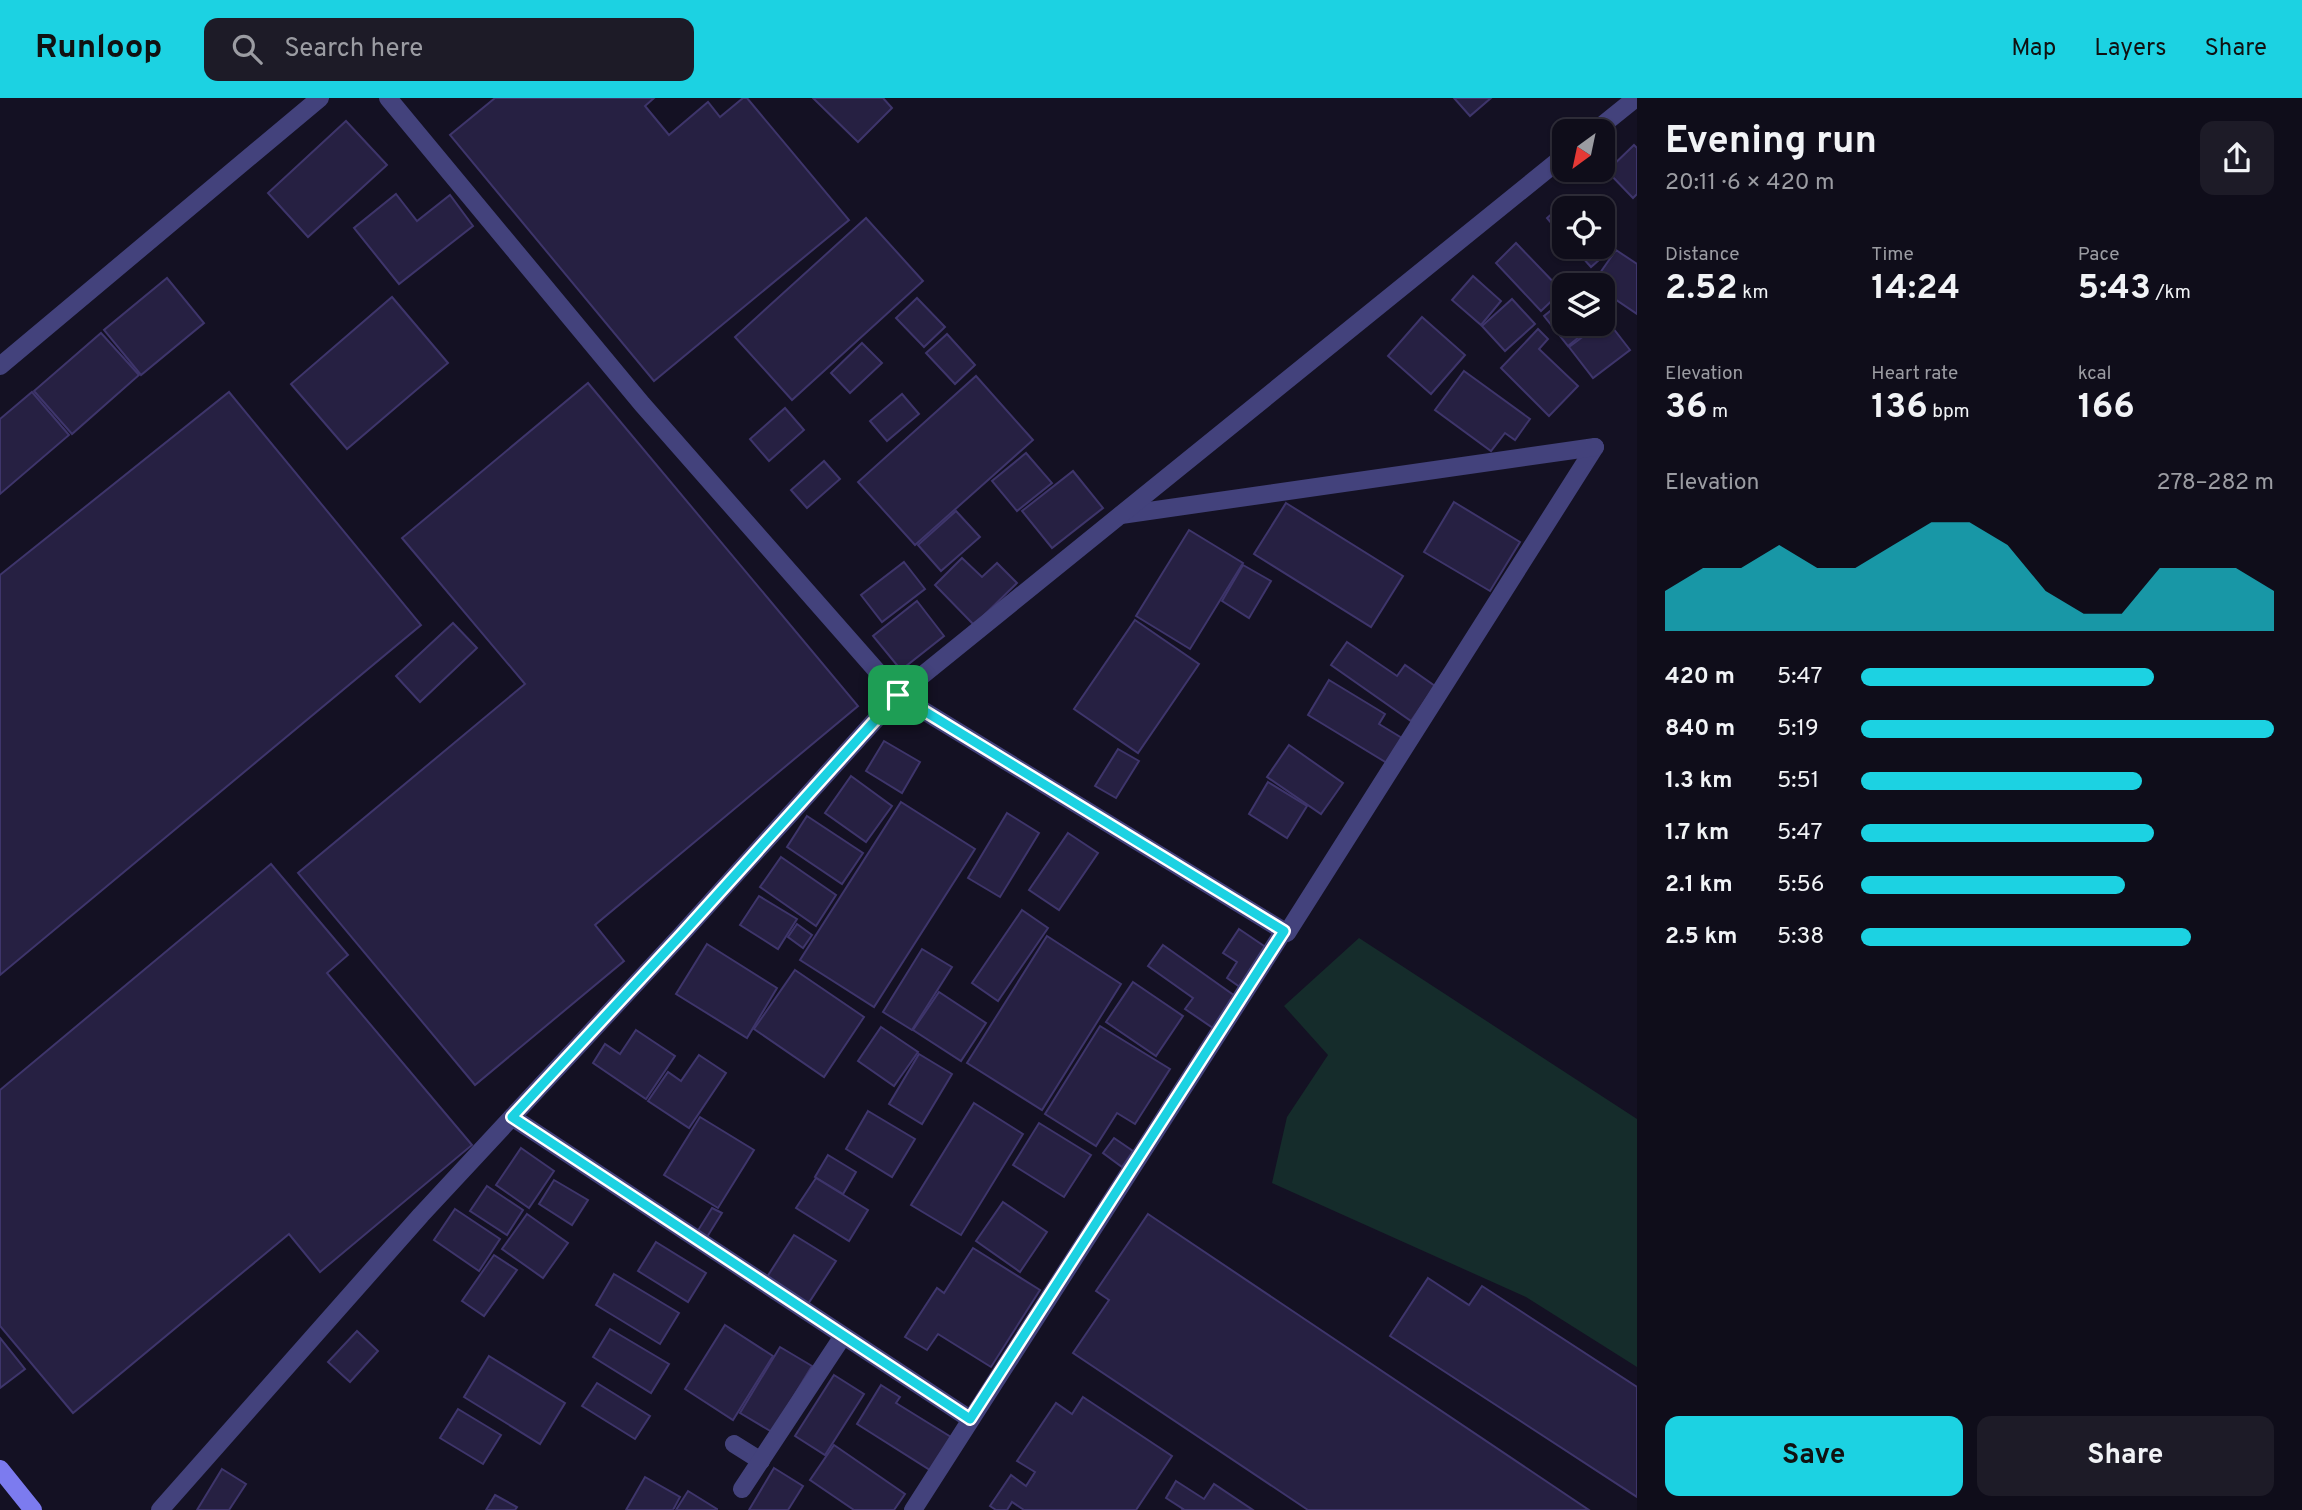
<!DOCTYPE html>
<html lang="en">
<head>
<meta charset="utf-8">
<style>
	body { margin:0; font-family:Overpass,sans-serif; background:#1d1b27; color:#f1f3f6; height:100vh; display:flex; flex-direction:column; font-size:26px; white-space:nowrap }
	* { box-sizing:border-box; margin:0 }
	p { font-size:23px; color:#9b9ca2 }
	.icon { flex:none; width:38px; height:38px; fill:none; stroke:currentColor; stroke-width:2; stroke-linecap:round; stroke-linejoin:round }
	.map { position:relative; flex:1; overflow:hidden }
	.panel { display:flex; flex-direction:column; background:#0f0d1a; width:665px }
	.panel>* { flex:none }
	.needle { width:46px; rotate:213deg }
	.controls { position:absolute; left:1552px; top:21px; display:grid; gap:14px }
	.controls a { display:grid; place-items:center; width:63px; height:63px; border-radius:14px; background:#0f0d1a; box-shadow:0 2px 5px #0004,0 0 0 2px #2f2d39; font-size:35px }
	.pin { position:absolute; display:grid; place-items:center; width:60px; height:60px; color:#fff; margin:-30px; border-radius:14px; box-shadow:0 4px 10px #0006 }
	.round { display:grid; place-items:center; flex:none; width:74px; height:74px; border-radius:14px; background:#1d1b27 }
	.summary { display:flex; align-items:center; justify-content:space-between; height:119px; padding:0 28px }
	h1 { font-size:38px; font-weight:700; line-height:52px }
	.figures { display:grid; grid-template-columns:repeat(3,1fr); gap:10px; height:119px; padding:7px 28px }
	.figures div { display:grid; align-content:center }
	.figures b { font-size:35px; font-weight:700 }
	.figures small { font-size:19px; font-weight:400 }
	.figures p { font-size:19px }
	.chart { height:196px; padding:14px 28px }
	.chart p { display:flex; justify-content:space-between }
	.chart svg { width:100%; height:126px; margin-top:7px; fill:#1cd2e2; opacity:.7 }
	.button { display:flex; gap:14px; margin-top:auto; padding:14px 28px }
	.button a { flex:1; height:80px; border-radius:14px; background:#1cd2e2; color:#111; font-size:28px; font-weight:700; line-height:80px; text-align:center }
	.button a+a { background:#1d1b27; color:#f1f3f6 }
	ul { padding:0 28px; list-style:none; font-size:23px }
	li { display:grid; grid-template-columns:112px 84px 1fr; align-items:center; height:52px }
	li i { height:18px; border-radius:9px; background:#1cd2e2 }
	header { display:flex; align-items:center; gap:42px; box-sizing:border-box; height:98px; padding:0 35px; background:#1cd2e2; color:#111 }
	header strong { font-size:33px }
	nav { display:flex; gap:38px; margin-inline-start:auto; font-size:24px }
	.search { width:490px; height:63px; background:#1d1b27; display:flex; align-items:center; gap:18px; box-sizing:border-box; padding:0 24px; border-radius:14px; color:#9b9ca2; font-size:26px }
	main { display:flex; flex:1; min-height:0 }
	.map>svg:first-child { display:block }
</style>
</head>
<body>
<header>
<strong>Runloop</strong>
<div class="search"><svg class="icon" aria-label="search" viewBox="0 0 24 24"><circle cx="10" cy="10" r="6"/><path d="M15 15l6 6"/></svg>Search here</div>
<nav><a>Map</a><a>Layers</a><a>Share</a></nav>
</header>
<main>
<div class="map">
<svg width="1637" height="1412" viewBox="0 0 1637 1412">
	<rect width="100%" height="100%" fill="#141123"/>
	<path fill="#152c2b" d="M 1359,840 L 1637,1021 L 1637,1269 L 1526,1199 L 1272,1085 L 1287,1019 L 1328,957 L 1284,908 Z"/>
	<g fill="#262042" stroke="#3e356b" stroke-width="2">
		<path d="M 495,0 L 654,0 L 645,8 L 669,37 L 708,4 L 720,19 L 743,0 L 747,0 L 849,122 L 654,283 L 450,37 Z"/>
		<path d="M 813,0 L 883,0 L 892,10 L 858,44 Z"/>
		<path d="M 1454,0 L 1491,0 L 1470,18 Z"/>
		<path d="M 346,23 L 387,67 L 308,139 L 268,95 Z"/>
		<path d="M 1634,47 L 1637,50 L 1637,96 L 1633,100 L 1607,73 Z"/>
		<path d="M 396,96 L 417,123 L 450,97 L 473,128 L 399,186 L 354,130 Z"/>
		<path d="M 1571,99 L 1581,110 L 1564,110 L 1564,140 L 1547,120 Z"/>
		<path d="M 866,120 L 923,183 L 792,302 L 735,239 Z"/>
		<path d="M 1603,135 L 1615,148 L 1591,169 L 1573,149 L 1603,149 Z"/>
		<path d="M 1516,145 L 1562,193 L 1541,213 L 1496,165 Z"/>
		<path d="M 1616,152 L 1637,166 L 1637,216 L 1603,193 L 1603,187 L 1593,185 Z"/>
		<path d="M 1473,178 L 1501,203 L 1481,227 L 1452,202 Z"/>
		<path d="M 167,180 L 204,225 L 141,277 L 104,232 Z"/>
		<path d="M 392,199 L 448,265 L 347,351 L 291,286 Z"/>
		<path d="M 917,200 L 945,229 L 924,249 L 896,220 Z"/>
		<path d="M 1512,201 L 1535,226 L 1505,253 L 1482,228 Z"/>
		<path d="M 1564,202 L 1564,226 L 1595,226 L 1568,248 L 1544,218 Z"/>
		<path d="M 1422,219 L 1465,257 L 1431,296 L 1388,258 Z"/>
		<path d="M 1606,221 L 1630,252 L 1593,280 L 1569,249 L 1600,226 L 1603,226 Z"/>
		<path d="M 1538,231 L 1548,241 L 1539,251 L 1578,288 L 1549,318 L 1501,270 Z"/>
		<path d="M 101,235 L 139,277 L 72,336 L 34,293 Z"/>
		<path d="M 947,236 L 975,267 L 955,286 L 926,255 Z"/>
		<path d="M 862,245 L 882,265 L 850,295 L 831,275 Z"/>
		<path d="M 1464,273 L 1530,321 L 1515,342 L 1505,335 L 1491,353 L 1435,312 Z"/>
		<path d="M 976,278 L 1033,342 L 915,447 L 858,384 Z"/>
		<path d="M 588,285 L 858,608 L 595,827 L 624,863 L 475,987 L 298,775 L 525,586 L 402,440 Z"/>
		<path d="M 32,294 L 69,337 L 0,396 L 0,321 Z"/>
		<path d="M 229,294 L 421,527 L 0,877 L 0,477 Z"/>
		<path d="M 902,296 L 919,316 L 887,343 L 870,323 Z"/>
		<path d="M 785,310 L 804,332 L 769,363 L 750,341 Z"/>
		<path d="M 1026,355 L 1052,385 L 1017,413 L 992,383 Z"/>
		<path d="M 824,363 L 840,381 L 807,410 L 791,392 Z"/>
		<path d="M 1073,373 L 1103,410 L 1052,450 L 1022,413 Z"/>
		<path d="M 1454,404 L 1520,444 L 1490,493 L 1424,454 Z"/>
		<path d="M 1286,405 L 1403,478 L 1371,529 L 1254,456 Z"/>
		<path d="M 956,413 L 980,439 L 941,473 L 918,447 Z"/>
		<path d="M 1189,432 L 1243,465 L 1190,551 L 1136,518 Z"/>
		<path d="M 962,460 L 982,479 L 997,465 L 1017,485 L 974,527 L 935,487 Z"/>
		<path d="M 904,464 L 925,491 L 882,524 L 861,497 Z"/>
		<path d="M 1243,467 L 1271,483 L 1249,520 L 1222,503 Z"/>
		<path d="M 917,503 L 944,538 L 901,572 L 873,538 Z"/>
		<path d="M 1135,522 L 1199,566 L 1138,655 L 1074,611 Z"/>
		<path d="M 453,525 L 477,550 L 420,604 L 396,578 Z"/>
		<path d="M 1347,544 L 1397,578 L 1405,567 L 1435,588 L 1411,623 L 1331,567 Z"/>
		<path d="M 1329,582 L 1385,616 L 1379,626 L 1402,640 L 1387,665 L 1308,617 Z"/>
		<path d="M 884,643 L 920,664 L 902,695 L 866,673 Z"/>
		<path d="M 1289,647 L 1343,685 L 1321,716 L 1267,679 Z"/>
		<path d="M 1118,651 L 1139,663 L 1116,700 L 1095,688 Z"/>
		<path d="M 851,678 L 892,708 L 866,744 L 825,715 Z"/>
		<path d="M 1268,684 L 1307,708 L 1287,740 L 1249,716 Z"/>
		<path d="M 901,704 L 975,751 L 874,909 L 800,862 Z"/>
		<path d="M 1007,715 L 1039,735 L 1000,799 L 968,780 Z"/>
		<path d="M 807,718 L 863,755 L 842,786 L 787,749 Z"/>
		<path d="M 1068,735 L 1098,755 L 1059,812 L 1029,792 Z"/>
		<path d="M 781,759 L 836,797 L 816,828 L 760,789 Z"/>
		<path d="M 271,766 L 348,857 L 327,875 L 472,1047 L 320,1174 L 289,1136 L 73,1315 L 0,1228 L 0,992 Z"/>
		<path d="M 759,798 L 797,821 L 778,851 L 740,827 Z"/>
		<path d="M 1022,812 L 1048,830 L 998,903 L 972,885 Z"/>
		<path d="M 797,826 L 812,837 L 803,850 L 788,839 Z"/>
		<path d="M 1239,831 L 1267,850 L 1240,889 L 1227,880 L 1237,864 L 1223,855 Z"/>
		<path d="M 1047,838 L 1121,886 L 1042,1012 L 967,965 Z"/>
		<path d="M 707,846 L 777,890 L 747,940 L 676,896 Z"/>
		<path d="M 1163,847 L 1235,898 L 1213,930 L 1185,911 L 1193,900 L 1148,868 Z"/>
		<path d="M 922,851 L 952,869 L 912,932 L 883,914 Z"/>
		<path d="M 795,872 L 864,919 L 824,979 L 754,931 Z"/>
		<path d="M 1133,884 L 1183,918 L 1156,958 L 1106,924 Z"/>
		<path d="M 939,894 L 986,925 L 961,963 L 913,932 Z"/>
		<path d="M 1100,928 L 1170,971 L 1135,1026 L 1117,1015 L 1096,1048 L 1045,1016 Z"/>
		<path d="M 881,929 L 918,954 L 894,988 L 858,963 Z"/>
		<path d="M 636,932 L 675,958 L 646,1001 L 593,965 L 605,946 L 620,956 Z"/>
		<path d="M 919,956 L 952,976 L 922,1026 L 889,1006 Z"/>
		<path d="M 699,957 L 726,975 L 689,1030 L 648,1003 L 668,974 L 681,983 Z"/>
		<path d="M 974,1005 L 1023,1036 L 961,1137 L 911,1107 Z"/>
		<path d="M 868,1013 L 915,1041 L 892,1079 L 846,1051 Z"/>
		<path d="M 700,1019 L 754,1052 L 718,1110 L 664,1077 Z"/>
		<path d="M 1039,1025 L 1091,1057 L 1064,1099 L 1013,1067 Z"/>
		<path d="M 1114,1040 L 1133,1053 L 1122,1069 L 1103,1055 Z"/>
		<path d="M 521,1050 L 554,1073 L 529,1110 L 496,1087 Z"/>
		<path d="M 828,1057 L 856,1074 L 843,1096 L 815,1079 Z"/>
		<path d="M 816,1080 L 868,1112 L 849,1143 L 796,1110 Z"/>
		<path d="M 554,1082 L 588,1102 L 572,1127 L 539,1106 Z"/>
		<path d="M 487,1088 L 523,1112 L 507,1137 L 470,1113 Z"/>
		<path d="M 1003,1104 L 1047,1134 L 1020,1174 L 976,1143 Z"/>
		<path d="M 712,1110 L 722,1115 L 707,1139 L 697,1134 Z"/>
		<path d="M 455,1111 L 500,1141 L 479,1173 L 434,1142 Z"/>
		<path d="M 527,1116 L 568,1145 L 543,1180 L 502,1151 Z"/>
		<path d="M 1148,1116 L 1589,1412 L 1308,1412 L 1073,1255 L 1109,1202 L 1096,1193 Z"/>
		<path d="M 794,1137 L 836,1163 L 808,1206 L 767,1179 Z"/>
		<path d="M 656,1144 L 706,1175 L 688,1204 L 638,1173 Z"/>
		<path d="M 973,1150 L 1040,1192 L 991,1269 L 938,1236 L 927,1252 L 905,1239 L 937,1190 L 944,1195 Z"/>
		<path d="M 494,1157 L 517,1172 L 484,1218 L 462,1203 Z"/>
		<path d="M 614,1176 L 679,1215 L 660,1246 L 596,1207 Z"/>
		<path d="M 1428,1180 L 1469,1207 L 1482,1188 L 1637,1289 L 1637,1399 L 1390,1238 Z"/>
		<path d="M 725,1227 L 773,1258 L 733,1322 L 685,1291 Z"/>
		<path d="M 610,1231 L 669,1266 L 651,1295 L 593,1259 Z"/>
		<path d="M 357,1233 L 378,1253 L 350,1284 L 328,1264 Z"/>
		<path d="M 0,1240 L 25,1271 L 0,1290 Z"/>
		<path d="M 780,1249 L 812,1268 L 772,1334 L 740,1315 Z"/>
		<path d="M 489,1258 L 565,1305 L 540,1346 L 464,1299 Z"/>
		<path d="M 834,1277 L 864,1296 L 825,1357 L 795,1338 Z"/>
		<path d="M 597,1285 L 650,1318 L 635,1341 L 582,1308 Z"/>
		<path d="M 881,1287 L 900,1299 L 896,1305 L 951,1339 L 930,1372 L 857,1326 Z"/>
		<path d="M 1083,1299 L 1172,1358 L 1136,1412 L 1024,1412 L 1012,1404 L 1007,1412 L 996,1412 L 990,1408 L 1011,1377 L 1026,1388 L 1035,1374 L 1017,1363 L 1056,1305 L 1072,1316 Z"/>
		<path d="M 458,1311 L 501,1337 L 483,1366 L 440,1340 Z"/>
		<path d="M 834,1347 L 905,1396 L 894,1412 L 854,1412 L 810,1382 Z"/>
		<path d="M 774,1370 L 803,1388 L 788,1412 L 749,1412 Z"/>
		<path d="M 222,1371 L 246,1386 L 229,1412 L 197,1412 Z"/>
		<path d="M 645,1379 L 680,1399 L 673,1412 L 626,1412 Z"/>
		<path d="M 1176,1383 L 1204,1401 L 1214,1386 L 1253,1412 L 1182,1412 L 1183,1411 L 1166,1400 Z"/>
		<path d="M 688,1393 L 717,1411 L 717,1412 L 676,1412 Z"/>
		<path d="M 495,1397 L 517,1409 L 515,1412 L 486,1412 Z"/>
	</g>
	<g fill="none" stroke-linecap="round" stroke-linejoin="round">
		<g stroke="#43427c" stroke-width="18">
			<path d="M 388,0 L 642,306 L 898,597 L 1287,835 L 1595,349"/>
			<path d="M 1595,33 L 1636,0"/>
			<path d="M 0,268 L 320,0"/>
			<path d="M 1121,417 L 1595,349"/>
			<path d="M 512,1019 L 970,1321"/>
			<path d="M 734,1346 L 761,1363"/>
			<path d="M 742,1391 L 843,1238"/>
			<path d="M 160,1412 L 421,1117 L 681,837 L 898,597 L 1564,58"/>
			<path d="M 913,1412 L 1284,833"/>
		</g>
		<path stroke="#7c7bef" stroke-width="18" d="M 0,1371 L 33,1412"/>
	</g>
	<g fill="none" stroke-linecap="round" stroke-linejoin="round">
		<defs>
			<path id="route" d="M 898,597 L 1284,833 L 970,1321 L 512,1019 L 681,837 Z"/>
		</defs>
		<use href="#route" stroke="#fff" stroke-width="14"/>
		<use href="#route" stroke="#1cd2e2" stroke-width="9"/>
	</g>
</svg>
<div class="controls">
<a><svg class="needle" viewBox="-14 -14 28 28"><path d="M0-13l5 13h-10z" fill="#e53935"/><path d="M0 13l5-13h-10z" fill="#9b9ca2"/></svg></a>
<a><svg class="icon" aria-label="locate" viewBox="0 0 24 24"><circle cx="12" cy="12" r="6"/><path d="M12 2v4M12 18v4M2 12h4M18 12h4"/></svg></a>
<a><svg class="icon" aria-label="layers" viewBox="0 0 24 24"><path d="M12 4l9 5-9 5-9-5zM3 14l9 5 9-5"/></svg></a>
</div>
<div class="pin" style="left:898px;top:597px;background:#1e9e55"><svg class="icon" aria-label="arrive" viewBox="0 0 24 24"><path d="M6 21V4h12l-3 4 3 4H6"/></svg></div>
</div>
<section class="panel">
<div class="summary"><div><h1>Evening run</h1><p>20:11 · 6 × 420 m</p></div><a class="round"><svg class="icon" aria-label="share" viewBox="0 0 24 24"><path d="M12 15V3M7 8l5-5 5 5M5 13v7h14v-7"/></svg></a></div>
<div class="figures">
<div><p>Distance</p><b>2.52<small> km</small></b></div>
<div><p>Time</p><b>14:24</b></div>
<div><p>Pace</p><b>5:43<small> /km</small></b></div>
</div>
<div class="figures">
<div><p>Elevation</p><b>36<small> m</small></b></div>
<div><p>Heart rate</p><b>136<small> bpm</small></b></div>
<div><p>kcal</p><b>166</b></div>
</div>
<div class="chart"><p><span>Elevation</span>278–282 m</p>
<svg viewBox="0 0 160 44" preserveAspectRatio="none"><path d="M0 44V30L10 22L20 22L30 14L40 22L50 22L60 14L70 6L80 6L90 14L100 30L110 38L120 38L130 22L140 22L150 22L160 30V44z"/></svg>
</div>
<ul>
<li><b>420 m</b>5:47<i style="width:71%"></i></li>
<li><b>840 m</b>5:19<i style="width:100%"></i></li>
<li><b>1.3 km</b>5:51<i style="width:68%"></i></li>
<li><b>1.7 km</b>5:47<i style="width:71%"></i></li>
<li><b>2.1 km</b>5:56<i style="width:64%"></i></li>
<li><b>2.5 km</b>5:38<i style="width:80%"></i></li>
</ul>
<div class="button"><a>Save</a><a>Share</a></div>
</section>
</main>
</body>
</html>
